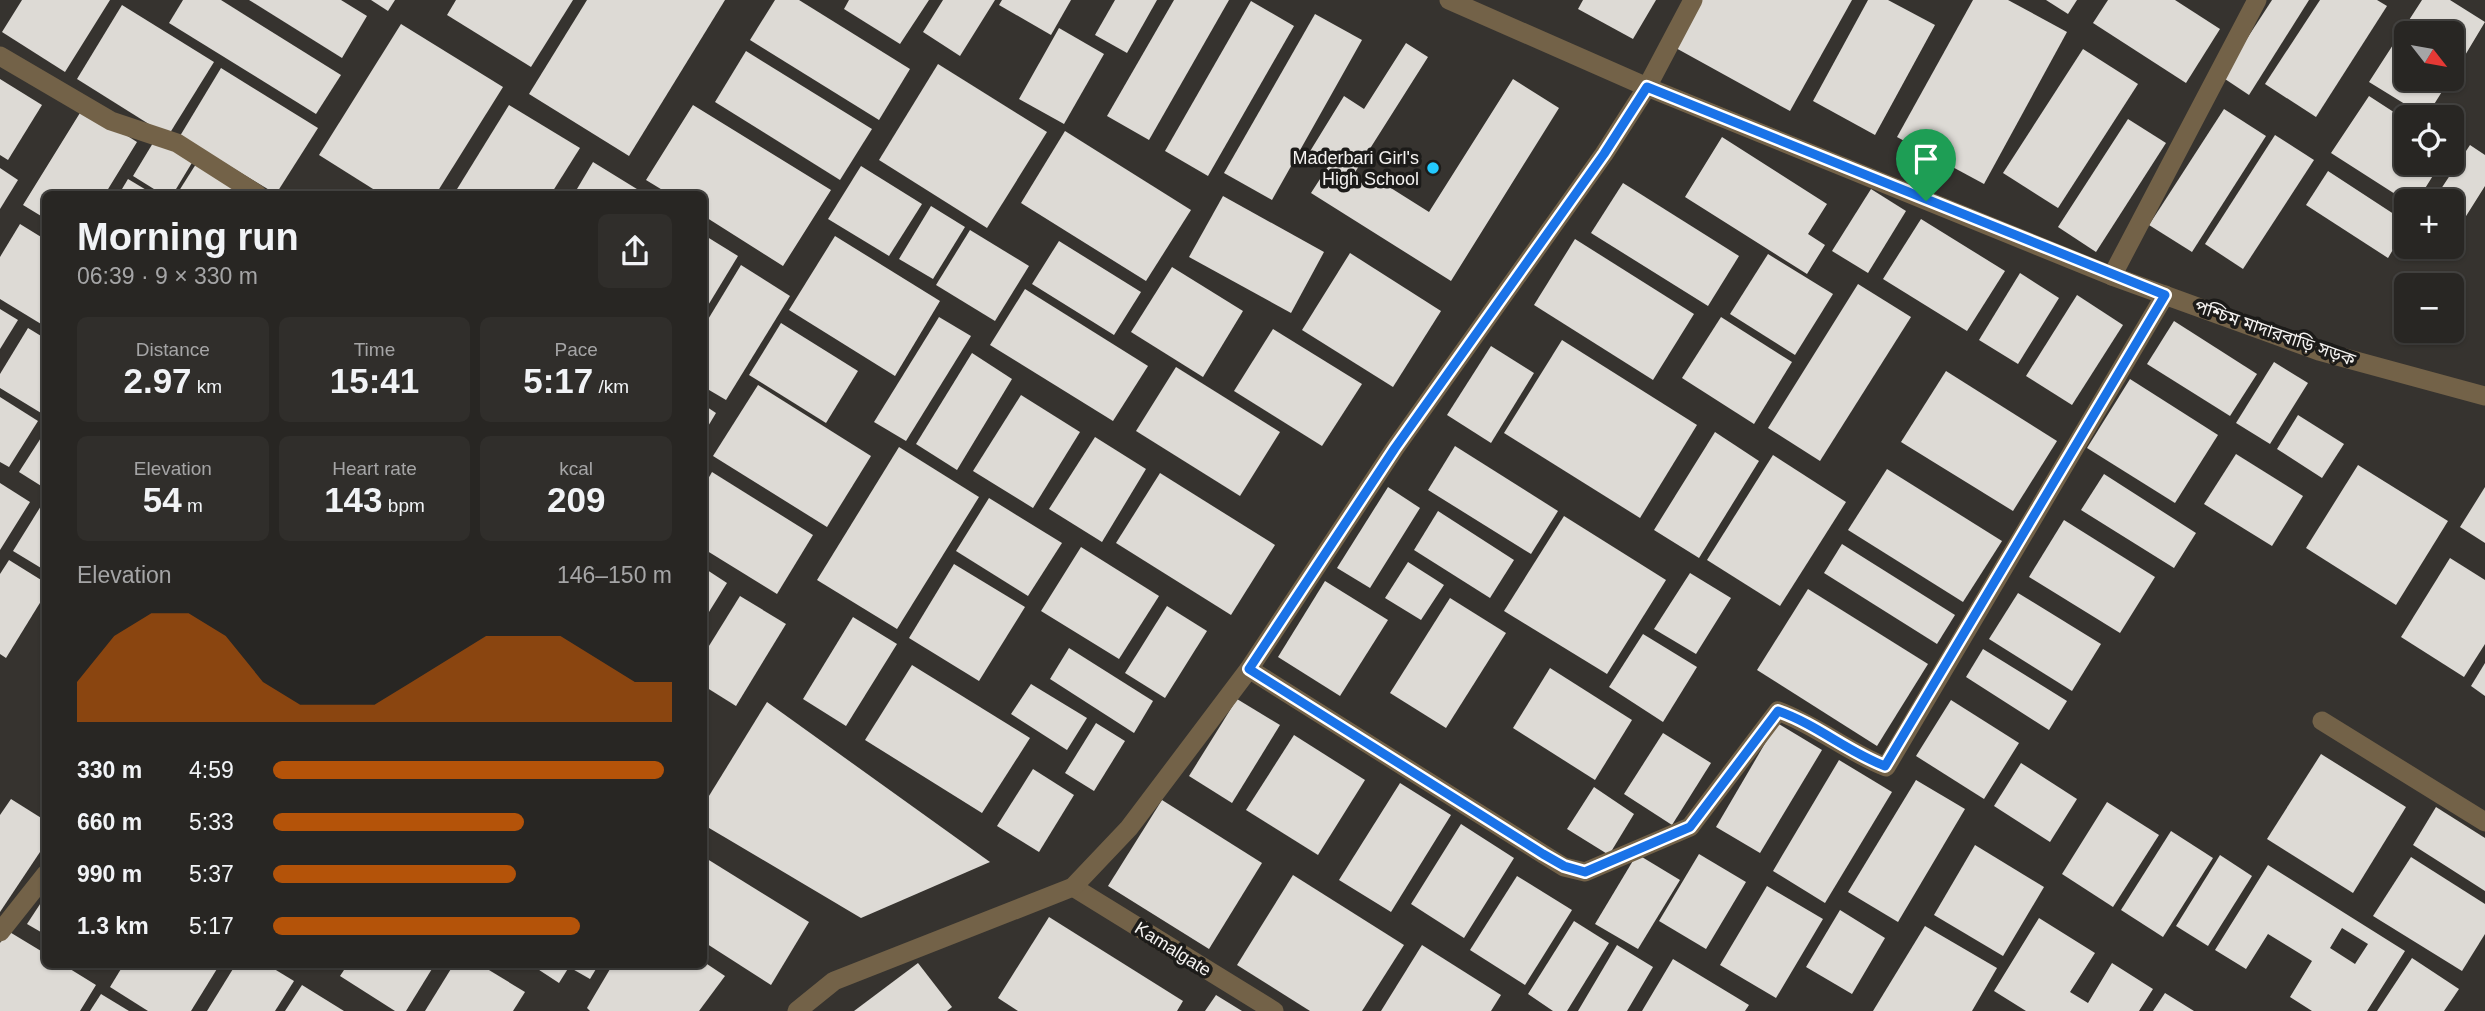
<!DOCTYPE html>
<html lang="en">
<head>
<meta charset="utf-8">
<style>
	body { margin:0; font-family:Helvetica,"Noto Sans Bengali",sans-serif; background:#302e2b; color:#f1f3f6; height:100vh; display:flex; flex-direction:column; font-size:26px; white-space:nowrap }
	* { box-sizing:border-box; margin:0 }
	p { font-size:23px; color:#a5a5a6 }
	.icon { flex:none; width:38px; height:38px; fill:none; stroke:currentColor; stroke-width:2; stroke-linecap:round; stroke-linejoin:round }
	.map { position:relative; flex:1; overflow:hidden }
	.details { position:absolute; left:42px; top:191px; width:665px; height:777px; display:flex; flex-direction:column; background:#282623; border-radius:10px; box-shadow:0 2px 5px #0004,0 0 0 2px #444341 }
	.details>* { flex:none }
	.needle { width:46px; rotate:121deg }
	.fabs { position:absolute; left:2394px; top:21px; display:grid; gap:14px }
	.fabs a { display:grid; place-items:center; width:70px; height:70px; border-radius:10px; background:#282623; box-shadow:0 2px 5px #0004,0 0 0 2px #444341; font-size:35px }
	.pin { position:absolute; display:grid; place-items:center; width:60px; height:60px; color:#fff; margin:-72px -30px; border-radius:50% 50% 50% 0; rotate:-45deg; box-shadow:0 0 7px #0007 }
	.pin .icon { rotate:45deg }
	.round { display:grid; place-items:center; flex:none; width:74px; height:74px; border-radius:10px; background:#302e2b }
	.head { display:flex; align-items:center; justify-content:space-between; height:119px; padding:0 35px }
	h1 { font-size:38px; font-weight:700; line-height:52px }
	.figures { display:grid; grid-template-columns:repeat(3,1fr); gap:10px; height:119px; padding:7px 35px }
	.figures div { display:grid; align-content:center; border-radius:10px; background:#302e2b; text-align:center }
	.figures b { font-size:35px; font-weight:700 }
	.figures small { font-size:19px; font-weight:400 }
	.figures p { font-size:19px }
	.chart { height:196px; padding:14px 35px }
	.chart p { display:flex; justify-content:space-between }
	.chart svg { width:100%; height:126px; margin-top:7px; fill:#b45309; opacity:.7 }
	ul { padding:0 35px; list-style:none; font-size:23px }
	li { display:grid; grid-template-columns:112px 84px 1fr; align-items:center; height:52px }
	li i { height:18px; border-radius:9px; background:#b45309 }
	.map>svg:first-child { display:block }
</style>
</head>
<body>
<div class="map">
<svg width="2485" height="1011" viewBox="0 0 2485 1011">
	<rect width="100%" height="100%" fill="#36332f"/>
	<g fill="#dddad5" fill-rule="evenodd">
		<path d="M 22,0 L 110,0 L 65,72 L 2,32 Z"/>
		<path d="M 183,0 L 221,0 L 341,75 L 316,114 L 169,23 Z"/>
		<path d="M 249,0 L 341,0 L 367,16 L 342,58 Z"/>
		<path d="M 371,0 L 395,0 L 388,11 Z"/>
		<path d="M 456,0 L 573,0 L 531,67 L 447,15 Z"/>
		<path d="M 587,0 L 725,0 L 629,156 L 529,94 Z"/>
		<path d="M 775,0 L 799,0 L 910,69 L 879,120 L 750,40 Z"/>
		<path d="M 849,0 L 929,0 L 900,44 L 844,9 Z"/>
		<path d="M 943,0 L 995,0 L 960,56 L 923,32 Z"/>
		<path d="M 1002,0 L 1071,0 L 1051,35 L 999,5 Z"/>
		<path d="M 1115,0 L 1157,0 L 1127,53 L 1095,35 Z"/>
		<path d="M 1174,0 L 1229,0 L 1149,140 L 1107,116 Z"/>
		<path d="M 1583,0 L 1656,0 L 1633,39 L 1578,9 Z"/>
		<path d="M 1700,0 L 1852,0 L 1790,111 L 1674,47 Z"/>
		<path d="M 1868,0 L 1888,0 L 1935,25 L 1875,135 L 1813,101 Z"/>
		<path d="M 1973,0 L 2008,0 L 2067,32 L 1984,184 L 1897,137 Z"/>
		<path d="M 2046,0 L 2077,0 L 2068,14 Z"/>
		<path d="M 2108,0 L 2175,0 L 2220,29 L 2186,83 L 2093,23 Z"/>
		<path d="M 2272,0 L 2309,0 L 2249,95 L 2222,77 Z"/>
		<path d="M 2320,0 L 2377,0 L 2387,6 L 2316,117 L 2265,84 Z"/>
		<path d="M 2422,0 L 2450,0 L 2485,22 L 2452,77 L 2452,33 L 2406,33 L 2406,79 L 2450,79 L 2426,117 L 2369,82 Z"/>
		<path d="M 1251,1 L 1294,26 L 1208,176 L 1165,151 Z"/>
		<path d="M 122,5 L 214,62 L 168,136 L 77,79 Z"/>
		<path d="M 1315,14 L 1362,40 L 1272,200 L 1224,173 Z"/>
		<path d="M 401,24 L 503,87 L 436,194 L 381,194 L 319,155 Z"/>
		<path d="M 1059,28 L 1104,54 L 1064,124 L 1019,99 Z"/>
		<path d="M 1406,43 L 1428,57 L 1352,177 L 1369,187 L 1375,178 L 1429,212 L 1513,79 L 1559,108 L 1451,281 L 1311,193 L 1329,165 L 1309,153 L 1344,96 L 1364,109 Z"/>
		<path d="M 2083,49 L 2138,84 L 2058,208 L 2003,173 Z"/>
		<path d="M 746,51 L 872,129 L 840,180 L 715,102 Z"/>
		<path d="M 938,64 L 1047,132 L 987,228 L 879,160 Z"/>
		<path d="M 221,68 L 318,128 L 276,194 L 180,136 Z"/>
		<path d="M 0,79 L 42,105 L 8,160 L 0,155 Z"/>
		<path d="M 2369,96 L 2406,120 L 2406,163 L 2441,163 L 2417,201 L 2406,201 L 2331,153 Z"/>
		<path d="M 509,105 L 580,148 L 551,194 L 454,194 Z"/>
		<path d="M 693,105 L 831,190 L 783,266 L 704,216 L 704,194 L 669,194 L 646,180 Z"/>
		<path d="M 83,108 L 137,142 L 105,194 L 46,194 L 46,219 L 23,205 Z"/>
		<path d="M 2224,109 L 2266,136 L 2192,252 L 2149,225 Z"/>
		<path d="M 2128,119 L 2166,143 L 2096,252 L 2058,227 Z"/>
		<path d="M 1065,131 L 1191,210 L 1146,281 L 1021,203 Z"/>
		<path d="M 2275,135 L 2314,160 L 2243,269 L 2205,244 Z"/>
		<path d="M 1722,137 L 1827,204 L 1808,234 L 1825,245 L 1807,274 L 1685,197 Z"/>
		<path d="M 156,138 L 193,161 L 173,194 L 162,194 L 133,176 Z"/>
		<path d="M 2470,145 L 2485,155 L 2485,186 L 2456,232 L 2452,229 L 2452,201 L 2433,201 Z"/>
		<path d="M 593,162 L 645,194 L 574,194 Z"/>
		<path d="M 196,164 L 245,194 L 177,194 Z"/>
		<path d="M 861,166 L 922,204 L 889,256 L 828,219 Z"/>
		<path d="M 0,168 L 18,180 L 0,209 Z"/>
		<path d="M 2328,171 L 2406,222 L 2406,228 L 2388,258 L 2306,205 Z"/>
		<path d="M 128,179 L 153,194 L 119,194 Z"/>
		<path d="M 1623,183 L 1739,256 L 1708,306 L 1591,233 Z"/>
		<path d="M 1871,189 L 1906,211 L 1868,273 L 1832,251 Z"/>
		<path d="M 1223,196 L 1324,252 L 1291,313 L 1189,257 Z"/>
		<path d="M 931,206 L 965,227 L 933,279 L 899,259 Z"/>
		<path d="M 1921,219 L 2005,271 L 1967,331 L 1883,279 Z"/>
		<path d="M 20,224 L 46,240 L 46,327 L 0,299 L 0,257 Z"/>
		<path d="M 970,230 L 1029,266 L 995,321 L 936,285 Z"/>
		<path d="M 704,235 L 738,256 L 704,312 Z"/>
		<path d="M 835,236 L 940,301 L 895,376 L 789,310 Z"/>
		<path d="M 1575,239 L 1694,314 L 1653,380 L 1534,305 Z"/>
		<path d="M 1059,241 L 1141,292 L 1114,335 L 1032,284 Z"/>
		<path d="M 1350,253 L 1441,311 L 1393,387 L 1302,330 Z"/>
		<path d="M 1768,254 L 1833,294 L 1795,355 L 1730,314 Z"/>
		<path d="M 741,265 L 790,296 L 726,400 L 704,387 L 704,326 Z"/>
		<path d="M 1172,267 L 1243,311 L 1203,377 L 1131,332 Z"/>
		<path d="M 2020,273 L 2059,298 L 2018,364 L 1979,340 Z"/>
		<path d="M 1858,284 L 1911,317 L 1820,461 L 1768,428 Z"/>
		<path d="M 1025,289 L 1148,366 L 1113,421 L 990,345 Z"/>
		<path d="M 2077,295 L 2123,325 L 2072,405 L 2026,376 Z"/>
		<path d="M 0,309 L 18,320 L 0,349 Z"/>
		<path d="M 939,317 L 971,336 L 906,441 L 874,422 Z"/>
		<path d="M 1721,317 L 1792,362 L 1754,424 L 1682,378 Z"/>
		<path d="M 2174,321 L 2257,374 L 2230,416 L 2147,364 Z"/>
		<path d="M 781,323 L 858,371 L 826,423 L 749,375 Z"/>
		<path d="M 28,328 L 46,339 L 46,416 L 0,388 L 0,374 Z"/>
		<path d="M 1273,329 L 1362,384 L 1322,446 L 1234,391 Z"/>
		<path d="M 1562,340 L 1697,425 L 1640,518 L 1504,433 Z"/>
		<path d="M 1491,346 L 1534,373 L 1491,443 L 1447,415 Z"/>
		<path d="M 972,353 L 1012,379 L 957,470 L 916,444 Z"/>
		<path d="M 2274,362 L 2308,383 L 2270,444 L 2236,423 Z"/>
		<path d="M 1176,367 L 1280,432 L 1240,496 L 1136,431 Z"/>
		<path d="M 1946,371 L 2057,441 L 2013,511 L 1901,442 Z"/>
		<path d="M 2130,379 L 2218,435 L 2175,503 L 2087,448 Z"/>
		<path d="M 758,385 L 871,456 L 827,527 L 713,456 Z"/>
		<path d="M 1021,395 L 1080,432 L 1033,508 L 973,471 Z"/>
		<path d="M 0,397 L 38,421 L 9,467 L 0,462 Z"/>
		<path d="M 704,405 L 716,413 L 704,433 Z"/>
		<path d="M 2298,415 L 2344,444 L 2322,478 L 2277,449 Z"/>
		<path d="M 46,430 L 46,489 L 19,472 Z"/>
		<path d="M 1715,432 L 1759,461 L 1699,558 L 1654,530 Z"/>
		<path d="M 1095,437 L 1146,469 L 1102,542 L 1049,509 Z"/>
		<path d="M 1455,446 L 1558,511 L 1531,554 L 1428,490 Z"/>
		<path d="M 899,447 L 979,497 L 897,629 L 817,580 Z"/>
		<path d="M 2236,454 L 2303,496 L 2272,546 L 2204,504 Z"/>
		<path d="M 1773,455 L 1846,502 L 1780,606 L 1707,560 Z"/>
		<path d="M 2358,465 L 2448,521 L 2396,605 L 2306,548 Z"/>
		<path d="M 1887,469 L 2002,541 L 1963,602 L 1848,530 Z"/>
		<path d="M 712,472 L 813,535 L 777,594 L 704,549 L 704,486 Z"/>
		<path d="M 1160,473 L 1275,545 L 1231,615 L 1116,543 Z"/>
		<path d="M 2104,474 L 2196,533 L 2174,568 L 2081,510 Z"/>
		<path d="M 0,483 L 30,502 L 0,550 Z"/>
		<path d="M 1388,487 L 1420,508 L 1370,588 L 1337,568 Z"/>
		<path d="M 2485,487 L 2485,543 L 2460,527 Z"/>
		<path d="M 989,498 L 1062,543 L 1028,596 L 956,551 Z"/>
		<path d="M 41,506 L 46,509 L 46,571 L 13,551 Z"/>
		<path d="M 1438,511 L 1514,560 L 1490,598 L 1414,550 Z"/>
		<path d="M 1564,516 L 1666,580 L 1607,674 L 1504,611 Z"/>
		<path d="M 2064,520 L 2155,577 L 2120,633 L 2029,577 Z"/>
		<path d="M 1842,544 L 1955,615 L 1937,644 L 1824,573 Z"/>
		<path d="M 1081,547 L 1159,596 L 1119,659 L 1041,611 Z"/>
		<path d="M 2450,558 L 2485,580 L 2485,644 L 2464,677 L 2401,637 Z"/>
		<path d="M 9,560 L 46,583 L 46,593 L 6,658 L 0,654 L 0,574 Z"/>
		<path d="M 1408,562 L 1444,585 L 1421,620 L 1385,598 Z"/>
		<path d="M 954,564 L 1025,607 L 979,681 L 909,638 Z"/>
		<path d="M 704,568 L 727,583 L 704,620 Z"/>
		<path d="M 1690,573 L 1731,598 L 1696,654 L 1654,629 Z"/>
		<path d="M 1325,581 L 1388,620 L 1340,696 L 1278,657 Z"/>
		<path d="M 1808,589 L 1928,664 L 1877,746 L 1757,670 Z"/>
		<path d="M 2018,593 L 2101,644 L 2072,691 L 1989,639 Z"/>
		<path d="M 740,596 L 786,624 L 736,706 L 704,686 L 704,654 Z"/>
		<path d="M 1450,598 L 1506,633 L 1446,728 L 1390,693 Z"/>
		<path d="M 1167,606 L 1207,631 L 1165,698 L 1125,673 Z"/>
		<path d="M 853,617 L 897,644 L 846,726 L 803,699 Z"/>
		<path d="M 1643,634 L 1697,667 L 1663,722 L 1609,687 Z"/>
		<path d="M 1069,648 L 1153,701 L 1134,733 L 1050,679 Z"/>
		<path d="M 1983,649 L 2067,701 L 2049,730 L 1966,677 Z"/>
		<path d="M 2485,663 L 2485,696 L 2471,686 Z"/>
		<path d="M 912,665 L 1030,738 L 982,813 L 865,740 Z"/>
		<path d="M 1550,668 L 1632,720 L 1595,780 L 1513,728 Z"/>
		<path d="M 1031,684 L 1087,718 L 1067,750 L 1011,714 Z"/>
		<path d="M 1237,699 L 1280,725 L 1232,803 L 1189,776 Z"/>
		<path d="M 1951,700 L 2019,743 L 1984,799 L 1916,756 Z"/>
		<path d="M 767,702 L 990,862 L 861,918 L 704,825 L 704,804 Z"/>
		<path d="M 1096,723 L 1125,741 L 1094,791 L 1065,773 Z"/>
		<path d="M 1777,723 L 1822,750 L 1760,853 L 1716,827 Z"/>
		<path d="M 1663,733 L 1711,763 L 1672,825 L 1624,794 Z"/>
		<path d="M 1294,735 L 1365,780 L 1318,855 L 1246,810 Z"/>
		<path d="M 2321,754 L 2406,807 L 2353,893 L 2267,839 Z"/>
		<path d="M 1839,760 L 1892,792 L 1825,903 L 1773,871 Z"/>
		<path d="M 2021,763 L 2077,799 L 2050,842 L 1994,806 Z"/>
		<path d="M 1033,769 L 1074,795 L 1039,852 L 997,826 Z"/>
		<path d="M 1916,780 L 1965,809 L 1898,922 L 1848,892 Z"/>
		<path d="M 1400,783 L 1451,815 L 1391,912 L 1339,880 Z"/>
		<path d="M 1594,787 L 1634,814 L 1609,855 L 1567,829 Z"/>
		<path d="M 11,799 L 46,821 L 46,843 L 0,912 L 0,815 Z"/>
		<path d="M 1162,800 L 1262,863 L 1209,949 L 1108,886 Z"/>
		<path d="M 2107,802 L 2159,835 L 2113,907 L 2062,874 Z"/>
		<path d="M 2436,807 L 2485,838 L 2485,891 L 2413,845 Z"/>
		<path d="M 1461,824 L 1514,858 L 1464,938 L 1411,904 Z"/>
		<path d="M 2171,831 L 2213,858 L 2163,937 L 2121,910 Z"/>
		<path d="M 1975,845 L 2044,887 L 2003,956 L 1934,915 Z"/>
		<path d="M 1637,854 L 1680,880 L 1638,949 L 1595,924 Z"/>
		<path d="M 1699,854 L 1746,882 L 1706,949 L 1659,921 Z"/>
		<path d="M 2220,855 L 2252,876 L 2208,946 L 2176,926 Z"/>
		<path d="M 704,857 L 809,922 L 771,985 L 704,942 Z"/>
		<path d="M 2411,857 L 2485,904 L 2485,934 L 2462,971 L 2373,916 Z"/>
		<path d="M 2268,865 L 2405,951 L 2367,1011 L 2312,1011 L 2290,997 L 2312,961 L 2268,934 L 2246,969 L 2215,950 ZM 2342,928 L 2368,944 L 2355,964 L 2330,948 Z"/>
		<path d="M 1293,875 L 1404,945 L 1362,1011 L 1310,1011 L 1237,965 Z"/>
		<path d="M 1517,876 L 1572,910 L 1525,985 L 1470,950 Z"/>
		<path d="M 1767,886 L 1823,919 L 1776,998 L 1720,965 Z"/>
		<path d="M 46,895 L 46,935 L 27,924 Z"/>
		<path d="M 1840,910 L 1885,938 L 1852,994 L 1806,967 Z"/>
		<path d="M 1049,917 L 1183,1001 L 1177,1011 L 1018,1011 L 998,998 Z"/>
		<path d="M 2039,918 L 2095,953 L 2070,992 L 2088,1003 L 2112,963 L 2153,989 L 2139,1011 L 2026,1011 L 1994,991 Z"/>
		<path d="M 1574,921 L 1609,943 L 1567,1011 L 1553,1011 L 1528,994 Z"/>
		<path d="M 1925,926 L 1997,968 L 1972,1011 L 1873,1011 Z"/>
		<path d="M 8,931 L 46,954 L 46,964 L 62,964 L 96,985 L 80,1011 L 0,1011 L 0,943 Z"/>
		<path d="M 1422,945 L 1501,995 L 1491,1011 L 1381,1011 Z"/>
		<path d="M 1617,945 L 1653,967 L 1627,1011 L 1578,1011 Z"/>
		<path d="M 2412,958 L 2459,989 L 2444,1011 L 2377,1011 Z"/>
		<path d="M 1673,959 L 1749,1005 L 1745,1011 L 1642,1011 Z"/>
		<path d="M 704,962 L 725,976 L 699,1011 L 590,1011 L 587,1008 L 613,964 Z"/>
		<path d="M 918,963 L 952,1007 L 947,1011 L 854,1011 Z"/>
		<path d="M 124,964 L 220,964 L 191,1011 L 148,1011 L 110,987 Z"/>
		<path d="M 236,964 L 266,964 L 294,981 L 275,1011 L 207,1011 Z"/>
		<path d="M 348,964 L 435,964 L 406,1011 L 395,1011 L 340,976 Z"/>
		<path d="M 454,964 L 479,964 L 525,992 L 513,1011 L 425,1011 Z"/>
		<path d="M 530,964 L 599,964 L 590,979 L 569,967 L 559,983 Z"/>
		<path d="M 302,985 L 344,1011 L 285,1011 Z"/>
		<path d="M 2165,993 L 2194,1011 L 2153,1011 Z"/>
		<path d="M 101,994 L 129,1011 L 90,1011 Z"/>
		<path d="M 1216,995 L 1242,1011 L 1205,1011 Z"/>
	</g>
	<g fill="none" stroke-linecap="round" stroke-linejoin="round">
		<g stroke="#736248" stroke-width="19">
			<path d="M 0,56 L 111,121 L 177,143 L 257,194"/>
			<path d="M 2112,276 L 2257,0"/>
			<path d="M 1249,669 L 1543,854 L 1564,867 L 1585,872 L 1690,827 L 1778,711 C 1816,725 1848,752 1886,767 L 2165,295"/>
			<path d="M 2322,721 L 2485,822"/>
			<path d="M 1073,887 L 1274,1011"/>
			<path d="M 0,932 L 46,874"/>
			<path d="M 797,1011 L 834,981 L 1073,887 L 1129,828 L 1249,669 L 1395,448 L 1604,154 L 1647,87 L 1693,0"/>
		</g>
		<path stroke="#736248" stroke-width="19" d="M 1449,0 L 1647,87 L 2112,276 L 2319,351 L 2485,396"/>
	</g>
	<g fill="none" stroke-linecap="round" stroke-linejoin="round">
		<defs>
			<path id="route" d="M 1647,87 L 2165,295 L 1885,766 C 1848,752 1816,724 1778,711 L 1690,827 L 1585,872 L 1564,866 L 1543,854 L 1249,669 L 1395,448 L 1604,154 Z"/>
		</defs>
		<use href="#route" stroke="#fff" stroke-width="14"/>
		<use href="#route" stroke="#1a73e8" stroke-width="9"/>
	</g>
	<circle fill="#23c9fe" stroke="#1c1b19" stroke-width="2.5" cx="1433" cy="168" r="7"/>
	<g text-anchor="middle" stroke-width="7" stroke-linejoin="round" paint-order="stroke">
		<g font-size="18" fill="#f5f3f1" stroke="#1c1b19" text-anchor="end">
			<text x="1419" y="164">Maderbari Girl's<tspan x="1419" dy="21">High School</tspan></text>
		</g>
		<g font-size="18" fill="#f5f3f1" stroke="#1c1b19">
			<text transform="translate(2275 333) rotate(19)" y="6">পশ্চিম মাদারবাড়ি সড়ক</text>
			<text transform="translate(1173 949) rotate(32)" y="6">Kamalgate</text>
		</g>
	</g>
</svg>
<div class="fabs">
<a><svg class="needle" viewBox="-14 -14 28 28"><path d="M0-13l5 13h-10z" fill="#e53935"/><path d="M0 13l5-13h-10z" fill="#a5a5a6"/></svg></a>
<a><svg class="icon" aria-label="locate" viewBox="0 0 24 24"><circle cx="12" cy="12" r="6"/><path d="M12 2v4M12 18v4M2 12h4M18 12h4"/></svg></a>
<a>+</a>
<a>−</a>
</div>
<div class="pin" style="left:1926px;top:201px;background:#1e9e55"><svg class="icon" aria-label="arrive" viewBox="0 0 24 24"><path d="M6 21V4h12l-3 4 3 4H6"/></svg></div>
<section class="details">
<div class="head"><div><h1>Morning run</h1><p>06:39 · 9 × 330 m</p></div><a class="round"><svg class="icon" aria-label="share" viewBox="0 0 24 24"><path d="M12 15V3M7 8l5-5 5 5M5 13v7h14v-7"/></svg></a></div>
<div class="figures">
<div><p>Distance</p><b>2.97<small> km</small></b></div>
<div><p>Time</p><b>15:41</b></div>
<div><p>Pace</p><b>5:17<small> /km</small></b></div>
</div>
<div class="figures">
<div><p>Elevation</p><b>54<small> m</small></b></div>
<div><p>Heart rate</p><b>143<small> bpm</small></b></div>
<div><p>kcal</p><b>209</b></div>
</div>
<div class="chart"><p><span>Elevation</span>146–150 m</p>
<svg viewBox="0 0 160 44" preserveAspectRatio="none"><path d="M0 44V30L10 14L20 6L30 6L40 14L50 30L60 38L70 38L80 38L90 30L100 22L110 14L120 14L130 14L140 22L150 30L160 30V44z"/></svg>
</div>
<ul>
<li><b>330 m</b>4:59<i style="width:98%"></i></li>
<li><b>660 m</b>5:33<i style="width:63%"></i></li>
<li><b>990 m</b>5:37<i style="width:61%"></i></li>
<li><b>1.3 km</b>5:17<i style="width:77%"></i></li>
</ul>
</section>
</div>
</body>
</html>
